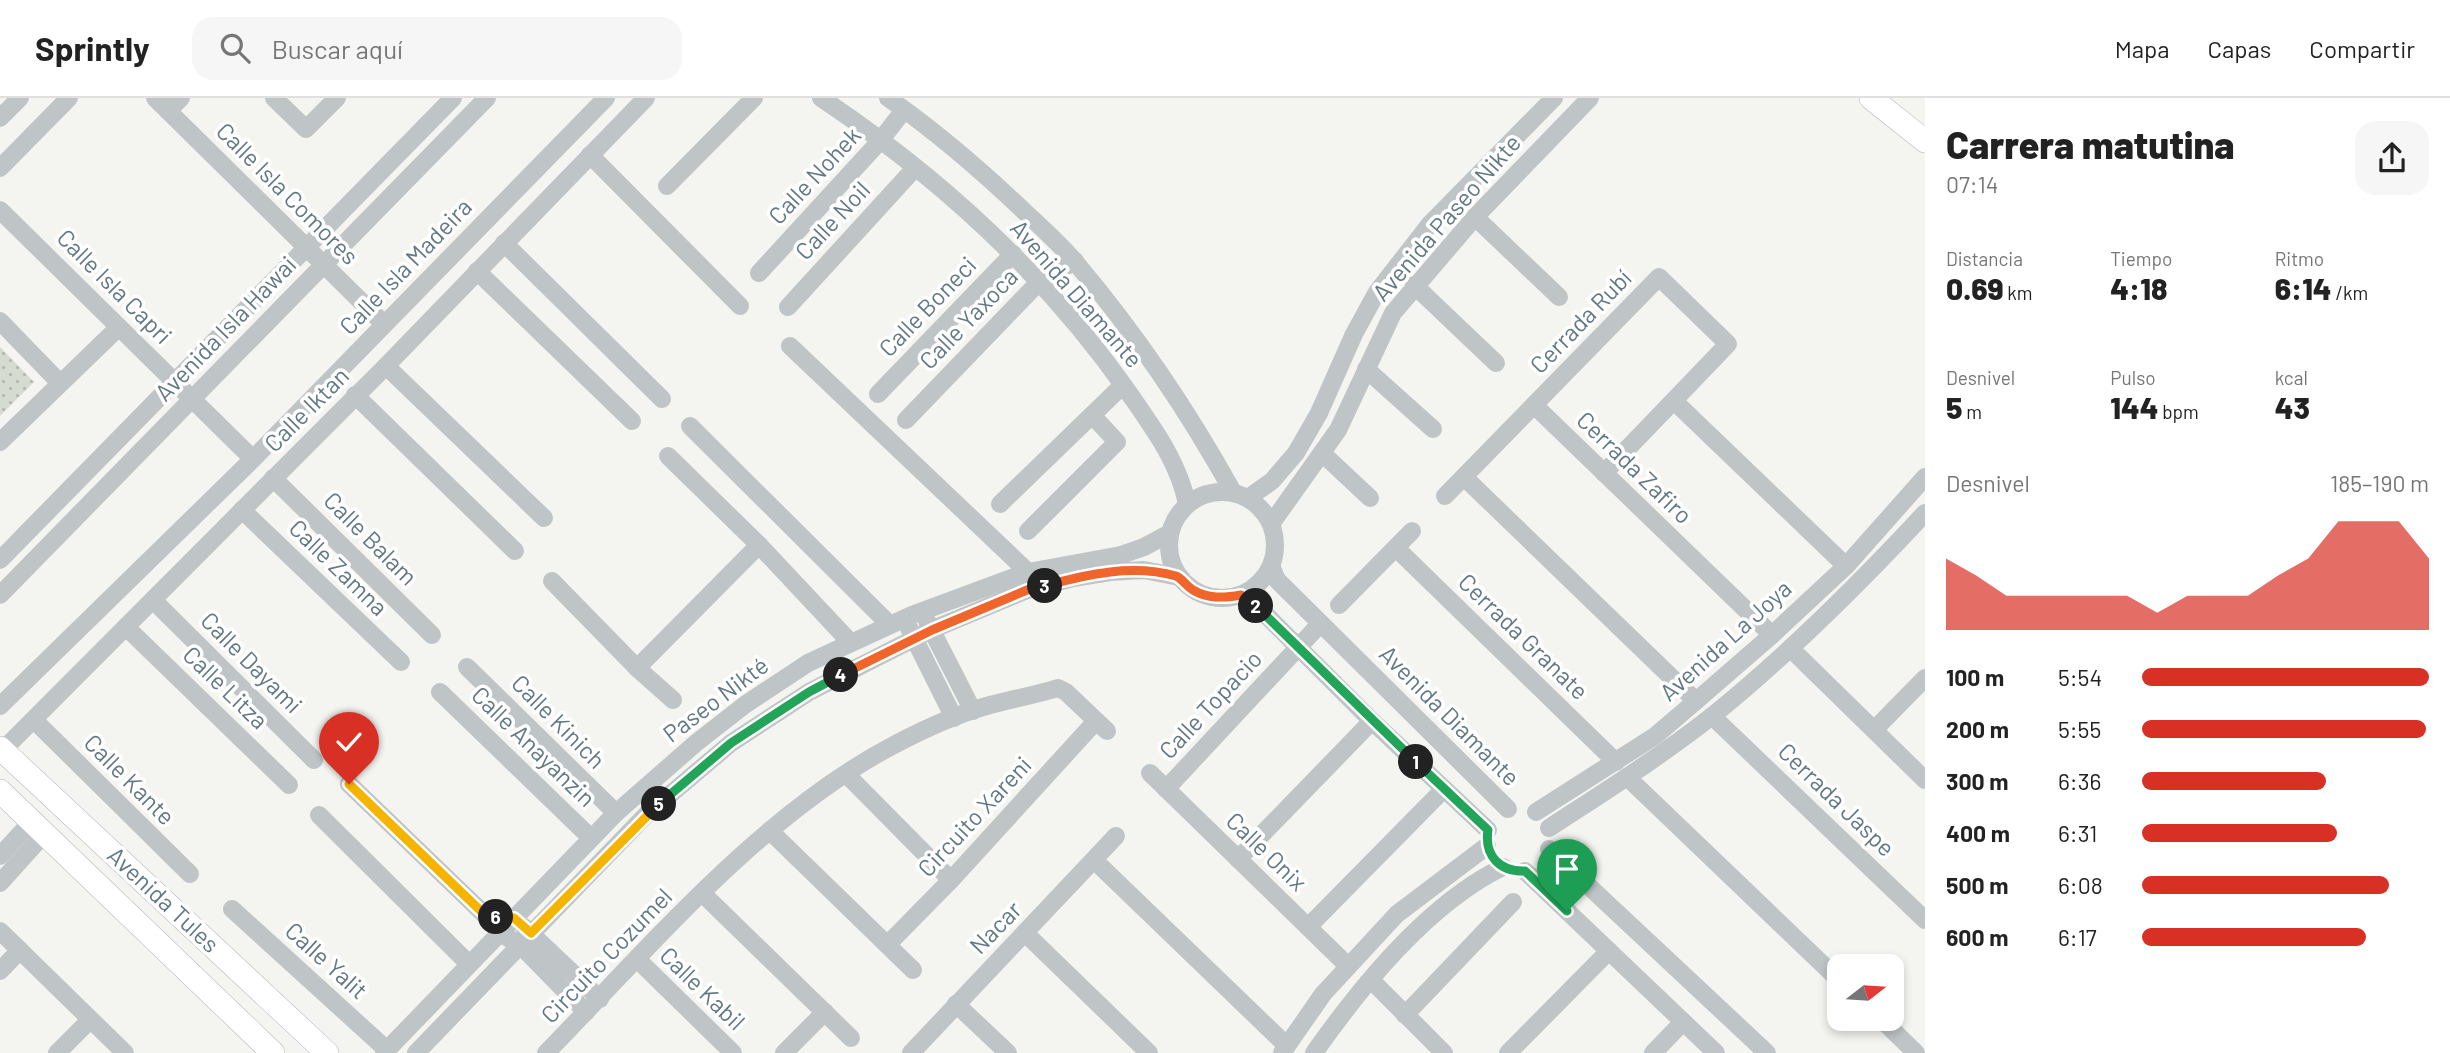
<!DOCTYPE html>
<html lang="es">
<head>
<meta charset="utf-8">
<style>
	body { margin:0; font-family:Barlow,sans-serif; background:#f6f6f6; color:#222; height:100vh; display:flex; flex-direction:column; font-size:26px; white-space:nowrap }
	* { box-sizing:border-box; margin:0 }
	p { font-size:23px; color:#767676 }
	.icon { flex:none; width:38px; height:38px; fill:none; stroke:currentColor; stroke-width:2; stroke-linecap:round; stroke-linejoin:round }
	.map { position:relative; flex:1; overflow:hidden }
	.drawer { display:flex; flex-direction:column; background:#fff; width:525px }
	.drawer>* { flex:none }
	.needle { width:46px; rotate:73deg }
	.buttons { position:absolute; left:1827px; top:856px; display:grid; gap:14px }
	.buttons a { display:grid; place-items:center; width:77px; height:77px; border-radius:14px; background:#fff; box-shadow:0 4px 10px #0003; font-size:35px }
	.pin { position:absolute; display:grid; place-items:center; width:60px; height:60px; color:#fff; margin:-72px -30px; border-radius:50% 50% 50% 0; rotate:-45deg; box-shadow:0 0 7px #0007 }
	.pin .icon { rotate:45deg }
	.km { position:absolute; width:35px; height:35px; margin:-18px; border-radius:50%; background:#222; color:#fff; font-size:19px; line-height:35px; text-align:center }
	.round { display:grid; place-items:center; flex:none; width:74px; height:74px; border-radius:21px; background:#f6f6f6 }
	.head { display:flex; align-items:center; justify-content:space-between; height:119px; padding:0 21px }
	h1 { font-size:38px; font-weight:800; line-height:52px }
	.figures { display:grid; grid-template-columns:repeat(3,1fr); gap:10px; height:119px; padding:7px 21px }
	.figures div { display:grid; align-content:center }
	.figures b { font-size:30px; font-weight:800 }
	.figures small { font-size:19px; font-weight:400 }
	.figures p { font-size:19px }
	.chart { height:196px; padding:14px 21px }
	.chart p { display:flex; justify-content:space-between }
	.chart svg { width:100%; height:126px; margin-top:7px; fill:#d93025; opacity:.7 }
	ul { padding:0 21px; list-style:none; font-size:23px }
	li { display:grid; grid-template-columns:112px 84px 1fr; align-items:center; height:52px }
	li i { height:18px; border-radius:9px; background:#d93025 }
	header { display:flex; align-items:center; gap:42px; box-sizing:border-box; height:98px; padding:0 35px; background:#fff; border-bottom:2px solid #e0e0e0 }
	header strong { font-size:33px }
	nav { display:flex; gap:38px; margin-inline-start:auto; font-size:24px }
	.search { width:490px; height:63px; background:#f6f6f6; display:flex; align-items:center; gap:18px; box-sizing:border-box; padding:0 24px; border-radius:21px; color:#767676; font-size:26px }
	main { display:flex; flex:1; min-height:0 }
	.map>svg:first-child { display:block }
</style>
</head>
<body>
<header>
<strong>Sprintly</strong>
<div class="search"><svg class="icon" aria-label="search" viewBox="0 0 24 24"><circle cx="10" cy="10" r="6"/><path d="M15 15l6 6"/></svg>Buscar aquí</div>
<nav><a>Mapa</a><a>Capas</a><a>Compartir</a></nav>
</header>
<main>
<div class="map">
<svg width="1925" height="955" viewBox="0 0 1925 955">
	<defs>
		<pattern id="park-dots" width="8" height="8" patternUnits="userSpaceOnUse" patternTransform="scale(1.75)"><rect width="8" height="8" fill="#d6dbd1"/><path d="M2 2h.1M6 6h.1" fill="none" stroke="#b1b6af" stroke-width="1.8" stroke-linecap="round"/></pattern>
	</defs>
	<rect width="100%" height="100%" fill="#f4f4f0"/>
	<path fill="url(#park-dots)" d="M 0,249 L 34,284 L 0,318 Z"/>
	<g fill="none" stroke-linecap="round" stroke-linejoin="round">
		<defs>
			<g id="major">
				<path d="M 1871,0 L 1925,43"/>
				<path d="M 0,650 L 327,955"/>
				<path d="M 0,693 L 273,955"/>
			</g>
		</defs>
		<use href="#major" stroke="#b0b6b9" stroke-width="24"/>
		<g stroke="#bfc4c6" stroke-width="18">
			<path d="M 155,0 L 384,226"/>
			<path d="M 274,0 L 306,31 L 337,0"/>
			<path d="M 821,0 C 941,80 1048,179 1131,298 C 1154,331 1179,365 1187,406"/>
			<path d="M 888,0 C 938,35 983,74 1027,116 C 1044,132 1062,148 1076,165 C 1136,236 1188,313 1233,394"/>
			<path d="M 168,13 L 181,0"/>
			<path d="M 0,20 L 20,0"/>
			<path d="M 590,57 L 740,208"/>
			<path d="M 0,70 L 69,0"/>
			<path d="M 667,88 L 754,0"/>
			<path d="M 0,112 L 253,361"/>
			<path d="M 1475,119 L 1559,199"/>
			<path d="M 504,145 L 662,301"/>
			<path d="M 477,173 L 632,323"/>
			<path d="M 759,175 L 880,43 L 904,12"/>
			<path d="M 1414,187 L 1496,265"/>
			<path d="M 788,209 L 915,70"/>
			<path d="M 0,223 L 60,285"/>
			<path d="M 790,248 L 1028,474"/>
			<path d="M 386,268 L 544,420"/>
			<path d="M 1366,271 L 1433,331"/>
			<path d="M 878,296 L 1013,156"/>
			<path d="M 355,297 L 515,453"/>
			<path d="M 1674,303 L 1846,468"/>
			<path d="M 1534,307 L 1772,537"/>
			<path d="M 906,322 L 1040,183 L 1075,163"/>
			<path d="M 690,328 L 890,527"/>
			<path d="M 0,344 L 119,229"/>
			<path d="M 1322,355 L 1370,400"/>
			<path d="M 668,358 L 759,447 L 851,545"/>
			<path d="M 1464,379 L 1696,603"/>
			<path d="M 273,380 L 432,537"/>
			<circle cx="1222" cy="447" r="53"/>
			<path d="M 1445,398 L 1659,179 L 1728,246 L 1604,375"/>
			<path d="M 1248,400 L 1272,383 L 1296,355 L 1319,315 L 1354,236 L 1377,194 L 1430,126 L 1554,0"/>
			<path d="M 1000,406 L 1123,287"/>
			<path d="M 242,412 L 401,564"/>
			<path d="M 1271,426 L 1338,332 L 1393,215 L 1475,119 L 1590,0"/>
			<path d="M 1028,433 L 1117,344 L 1092,317"/>
			<path d="M 1396,450 L 1616,664"/>
			<path d="M 0,462 L 453,0"/>
			<path d="M 1271,468 L 1277,482 L 1508,711"/>
			<path d="M 552,483 L 637,570 L 673,602"/>
			<path d="M 0,497 L 487,0"/>
			<path d="M 1241,497 L 1255,506 L 1372,623 L 1488,732"/>
			<path d="M 153,502 L 314,662"/>
			<path d="M 1339,507 L 1412,433"/>
			<path d="M 927,523 L 973,613"/>
			<path d="M 126,529 L 289,687"/>
			<path d="M 909,530 L 954,620"/>
			<path d="M 1791,551 L 1925,682"/>
			<path d="M 467,569 L 616,715"/>
			<path d="M 637,570 L 759,447"/>
			<path d="M 440,594 L 591,740"/>
			<path d="M 0,608 L 253,361 L 606,0"/>
			<path d="M 1712,618 L 1925,822"/>
			<path d="M 34,622 L 190,776"/>
			<path d="M 1874,632 L 1925,580"/>
			<path d="M 0,655 L 386,268 L 646,0"/>
			<path d="M 1150,675 L 1348,868"/>
			<path d="M 846,676 L 951,782"/>
			<path d="M 1627,679 L 1839,882"/>
			<path d="M 349,686 L 486,818 L 500,835 L 520,847 L 586,914"/>
			<path d="M 1166,691 L 1320,526"/>
			<path d="M 1536,714 L 1655,638 L 1696,603 L 1772,537 L 1846,468 L 1925,379"/>
			<path d="M 319,717 L 469,866"/>
			<path d="M 1549,730 C 1604,694 1660,659 1712,618 C 1789,556 1858,487 1925,415"/>
			<path d="M 770,733 L 913,872"/>
			<path d="M 1549,751 L 1767,955"/>
			<path d="M 0,758 L 32,723"/>
			<path d="M 1238,761 L 1372,623"/>
			<path d="M 1094,762 L 1286,947"/>
			<path d="M 1525,773 L 1716,955"/>
			<path d="M 0,785 L 45,735"/>
			<path d="M 703,796 L 851,940"/>
			<path d="M 232,811 L 387,952"/>
			<path d="M 524,829 L 600,901"/>
			<path d="M 1308,829 L 1444,691"/>
			<path d="M 0,833 L 125,955"/>
			<path d="M 1025,835 L 1149,955"/>
			<path d="M 888,846 L 951,782 L 1096,623"/>
			<path d="M 638,862 L 733,955"/>
			<path d="M 0,873 L 20,852"/>
			<path d="M 1371,882 L 1444,955"/>
			<path d="M 956,906 L 1008,955"/>
			<path d="M 1405,917 L 1513,804"/>
			<path d="M 1880,920 L 1916,955"/>
			<path d="M 57,955 L 90,922"/>
			<path d="M 384,955 L 616,715 L 696,645 L 746,606 L 808,565 L 912,517 L 1028,474 L 1121,457 L 1144,449 L 1170,435"/>
			<path d="M 416,955 L 647,716 L 731,645 L 809,594 L 931,532 L 1027,492 L 1073,480 L 1110,474 L 1144,472 L 1179,479"/>
			<path d="M 546,955 C 649,850 761,717 892,648 C 922,632 957,616 990,607 C 1013,601 1035,597 1058,590 L 1066,594 L 1107,633"/>
			<path d="M 784,955 L 825,914"/>
			<path d="M 911,955 L 1116,738"/>
			<path d="M 1282,955 L 1323,896 L 1397,816 L 1487,748"/>
			<path d="M 1314,955 C 1361,888 1429,805 1503,769"/>
			<path d="M 1508,955 L 1609,853"/>
			<path d="M 1653,955 L 1683,924"/>
		</g>
		<use href="#major" stroke="#fff" stroke-width="23"/>
	</g>
	<g fill="none" stroke-linecap="round" stroke-linejoin="round">
		<defs>
			<path id="split-1" d="M 1416,664 L 1488,732 C 1484,758 1500,774 1525,773 L 1567,813"/>
			<path id="split-2" d="M 1256,508 L 1416,664"/>
			<path id="split-3" d="M 1045,488 C 1087,476 1133,466 1176,478 C 1183,481 1186,488 1193,492 C 1208,501 1224,500 1241,497 L 1256,508"/>
			<path id="split-4" d="M 841,577 L 932,532 L 1027,492 L 1045,488"/>
			<path id="split-5" d="M 659,706 L 731,645 L 809,594 L 841,577"/>
			<path id="split-6" d="M 496,819 L 514,820 L 531,835 L 659,706"/>
			<path id="split-7" d="M 349,686 L 486,818 L 496,819"/>
		</defs>
		<use href="#split-1" stroke="#fff" stroke-width="14"/>
		<use href="#split-2" stroke="#fff" stroke-width="14"/>
		<use href="#split-3" stroke="#fff" stroke-width="14"/>
		<use href="#split-4" stroke="#fff" stroke-width="14"/>
		<use href="#split-5" stroke="#fff" stroke-width="14"/>
		<use href="#split-6" stroke="#fff" stroke-width="14"/>
		<use href="#split-7" stroke="#fff" stroke-width="14"/>
		<use href="#split-1" stroke="#22a559" stroke-width="9"/>
		<use href="#split-2" stroke="#22a559" stroke-width="9"/>
		<use href="#split-3" stroke="#f0652b" stroke-width="9"/>
		<use href="#split-4" stroke="#f0652b" stroke-width="9"/>
		<use href="#split-5" stroke="#22a559" stroke-width="9"/>
		<use href="#split-6" stroke="#f5b400" stroke-width="9"/>
		<use href="#split-7" stroke="#f5b400" stroke-width="9"/>
	</g>
	<g text-anchor="middle" stroke-width="7" stroke-linejoin="round" paint-order="stroke">
		<g font-size="24" fill="#627882" stroke="#fff">
			<text transform="translate(815 78) rotate(-47)" y="8">Calle Nohek</text>
			<text transform="translate(287 96) rotate(45)" y="8">Calle Isla Comores</text>
			<text transform="translate(1447 120) rotate(-49)" y="8">Avenida Paseo Nikte</text>
			<text transform="translate(833 123) rotate(-47)" y="8">Calle Noil</text>
			<text transform="translate(406 169) rotate(-46)" y="8">Calle Isla Madeira</text>
			<text transform="translate(114 189) rotate(45)" y="8">Calle Isla Capri</text>
			<text transform="translate(1076 196) rotate(49)" y="8">Avenida Diamante</text>
			<text transform="translate(928 209) rotate(-46)" y="8">Calle Boneci</text>
			<text transform="translate(969 221) rotate(-46)" y="8">Calle Yaxoca</text>
			<text transform="translate(1581 224) rotate(-46)" y="8">Cerrada Rubí</text>
			<text transform="translate(226 231) rotate(-46)" y="8">Avenida Isla Hawai</text>
			<text transform="translate(307 312) rotate(-45)" y="8">Calle Iktan</text>
			<text transform="translate(1634 370) rotate(44)" y="8">Cerrada Zafiro</text>
			<text transform="translate(370 441) rotate(45)" y="8">Calle Balam</text>
			<text transform="translate(338 470) rotate(44)" y="8">Calle Zamna</text>
			<text transform="translate(1523 539) rotate(44)" y="8">Cerrada Granate</text>
			<text transform="translate(1726 543) rotate(-42)" y="8">Avenida La Joya</text>
			<text transform="translate(251 565) rotate(45)" y="8">Calle Dayami</text>
			<text transform="translate(225 590) rotate(44)" y="8">Calle Litza</text>
			<text transform="translate(716 602) rotate(-37)" y="8">Paseo Nikté</text>
			<text transform="translate(1211 607) rotate(-47)" y="8">Calle Topacio</text>
			<text transform="translate(1449 618) rotate(45)" y="8">Avenida Diamante</text>
			<text transform="translate(558 624) rotate(45)" y="8">Calle Kinich</text>
			<text transform="translate(533 649) rotate(44)" y="8">Calle Anayanzin</text>
			<text transform="translate(129 682) rotate(45)" y="8">Calle Kante</text>
			<text transform="translate(1836 702) rotate(44)" y="8">Cerrada Jaspe</text>
			<text transform="translate(975 719) rotate(-47)" y="8">Circuito Xareni</text>
			<text transform="translate(1266 754) rotate(44)" y="8">Calle Onix</text>
			<text transform="translate(163 802) rotate(43)" y="8">Avenida Tules</text>
			<text transform="translate(996 830) rotate(-46)" y="8">Nacar</text>
			<text transform="translate(607 858) rotate(-46)" y="8">Circuito Cozumel</text>
			<text transform="translate(326 863) rotate(42)" y="8">Calle Yalit</text>
			<text transform="translate(702 891) rotate(44)" y="8">Calle Kabil</text>
		</g>
	</g>
</svg>
<div class="buttons">
<a><svg class="needle" viewBox="-14 -14 28 28"><path d="M0-13l5 13h-10z" fill="#e53935"/><path d="M0 13l5-13h-10z" fill="#767676"/></svg></a>
</div>
<div class="pin" style="left:1567px;top:813px;background:#1e9e55"><svg class="icon" aria-label="arrive" viewBox="0 0 24 24"><path d="M6 21V4h12l-3 4 3 4H6"/></svg></div>
<div class="pin" style="left:349px;top:686px;background:#d93025"><svg class="icon" aria-label="check" viewBox="0 0 24 24"><path d="M5 12l5 5 9-10"/></svg></div>
<b class="km" style="left:1416px;top:664px">1</b>
<b class="km" style="left:1256px;top:508px">2</b>
<b class="km" style="left:1045px;top:488px">3</b>
<b class="km" style="left:841px;top:577px">4</b>
<b class="km" style="left:659px;top:706px">5</b>
<b class="km" style="left:496px;top:819px">6</b>
</div>
<section class="drawer">
<div class="head"><div><h1>Carrera matutina</h1><p>07:14</p></div><a class="round"><svg class="icon" aria-label="share" viewBox="0 0 24 24"><path d="M12 15V3M7 8l5-5 5 5M5 13v7h14v-7"/></svg></a></div>
<div class="figures">
<div><p>Distancia</p><b>0.69<small> km</small></b></div>
<div><p>Tiempo</p><b>4:18</b></div>
<div><p>Ritmo</p><b>6:14<small> /km</small></b></div>
</div>
<div class="figures">
<div><p>Desnivel</p><b>5<small> m</small></b></div>
<div><p>Pulso</p><b>144<small> bpm</small></b></div>
<div><p>kcal</p><b>43</b></div>
</div>
<div class="chart"><p><span>Desnivel</span>185–190 m</p>
<svg viewBox="0 0 160 44" preserveAspectRatio="none"><path d="M0 44V19L10 25L20 32L30 32L40 32L50 32L60 32L70 38L80 32L90 32L100 32L110 25L120 19L130 6L140 6L150 6L160 19V44z"/></svg>
</div>
<ul>
<li><b>100 m</b>5:54<i style="width:100%"></i></li>
<li><b>200 m</b>5:55<i style="width:99%"></i></li>
<li><b>300 m</b>6:36<i style="width:64%"></i></li>
<li><b>400 m</b>6:31<i style="width:68%"></i></li>
<li><b>500 m</b>6:08<i style="width:86%"></i></li>
<li><b>600 m</b>6:17<i style="width:78%"></i></li>
</ul>
</section>
</main>
</body>
</html>
